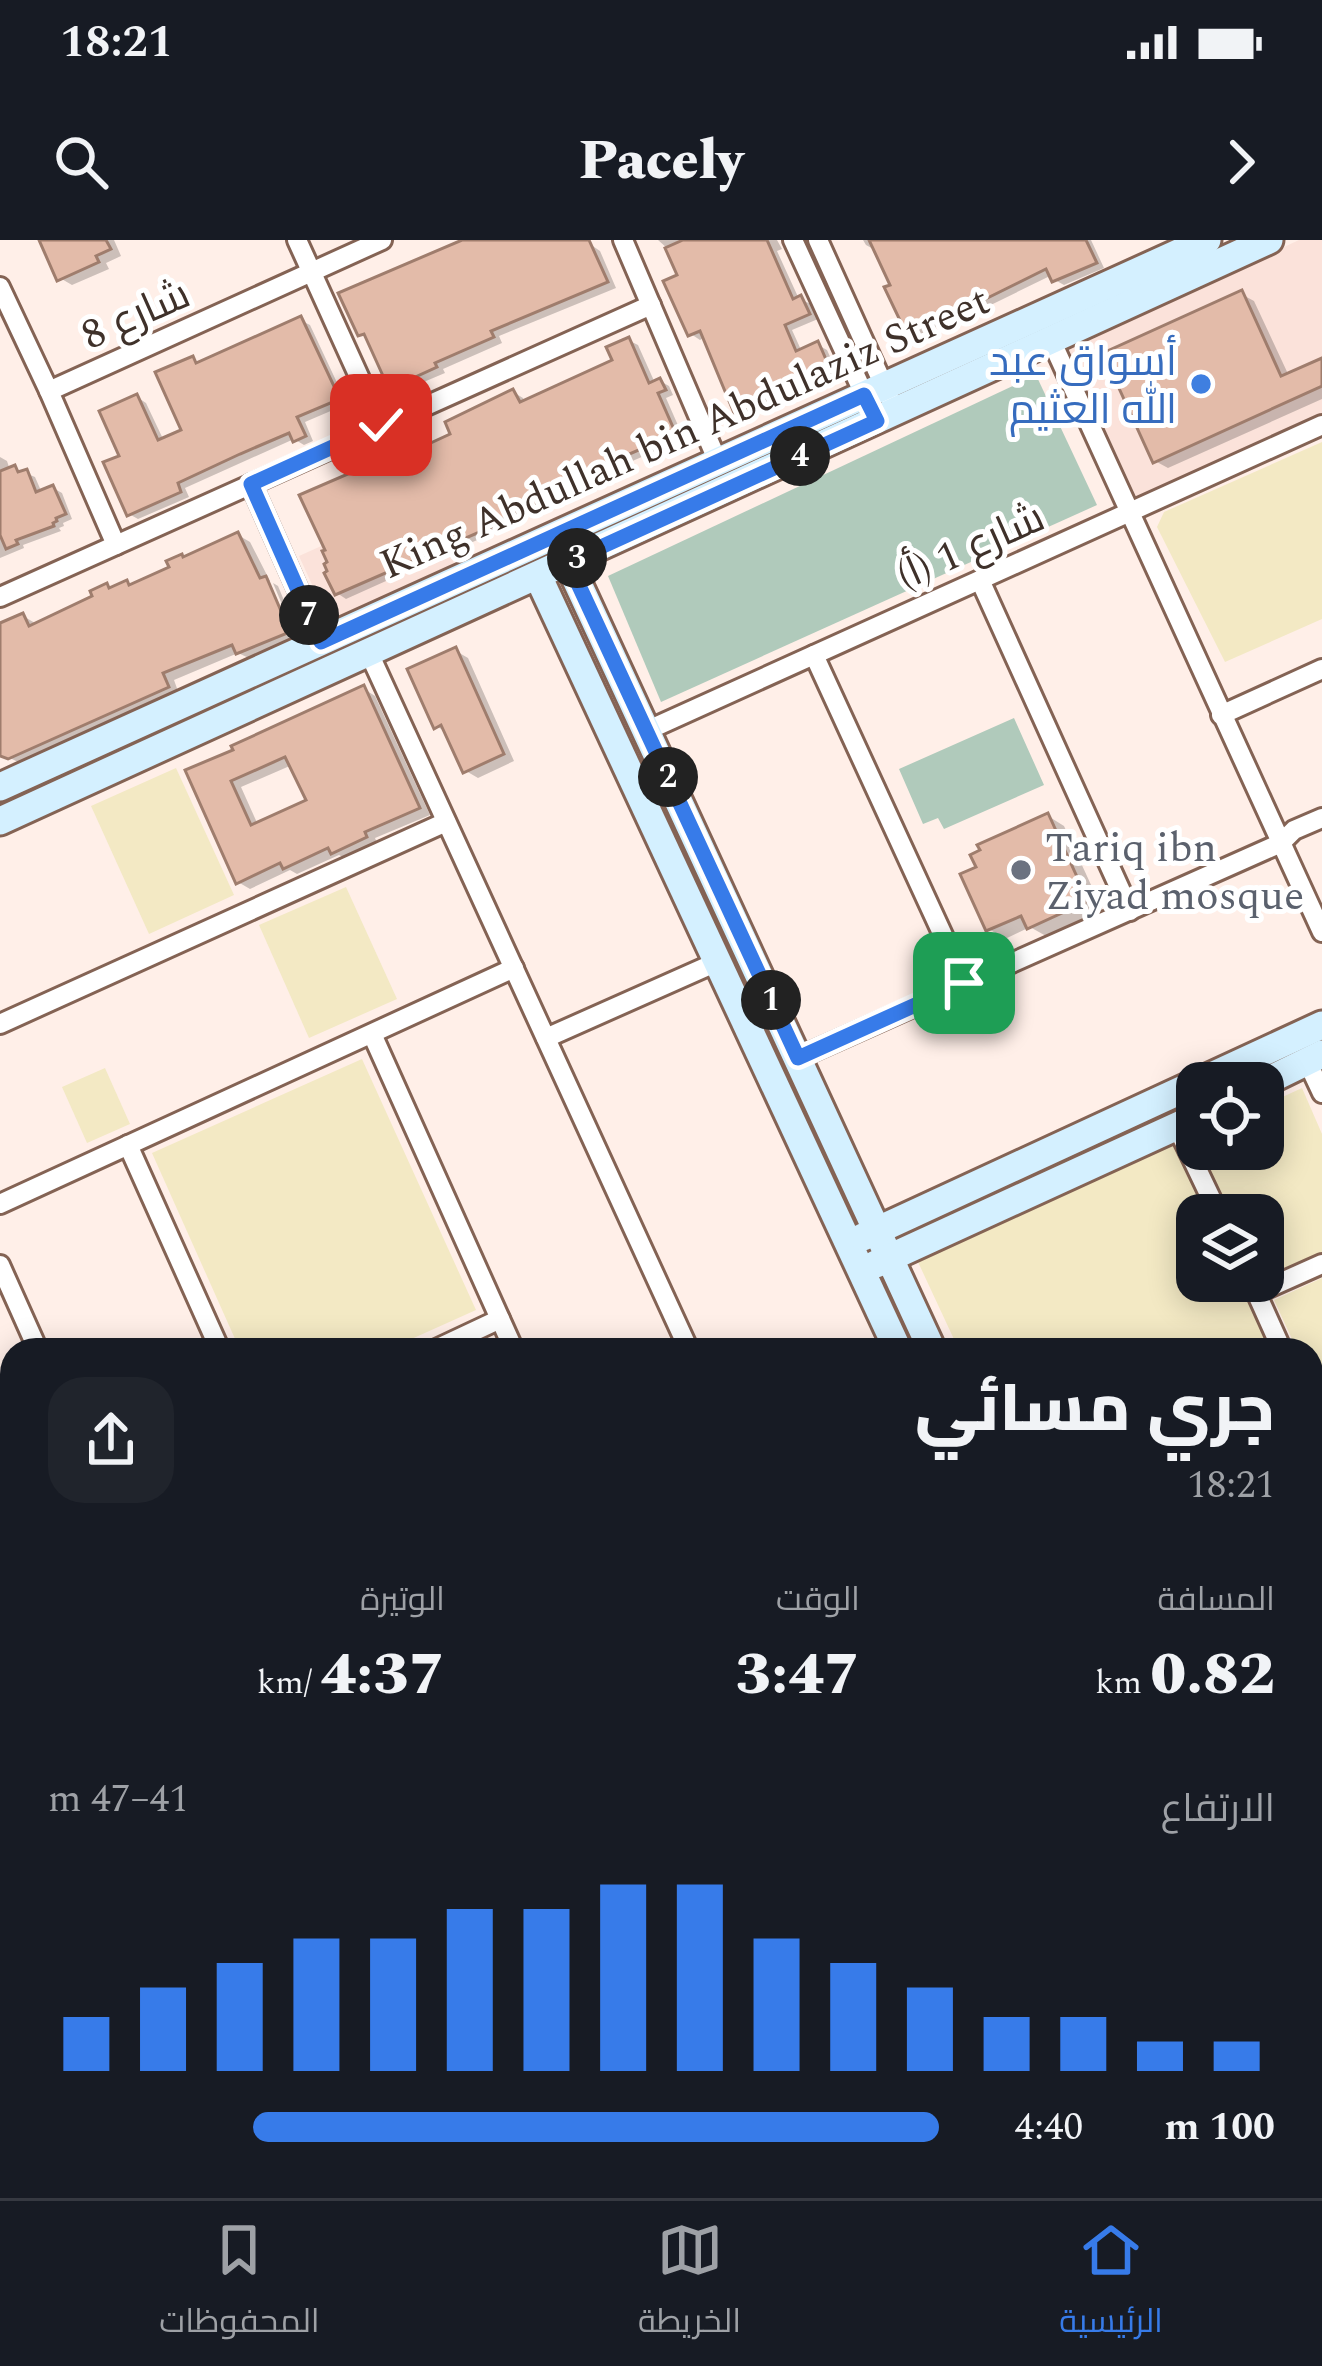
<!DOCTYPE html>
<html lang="ar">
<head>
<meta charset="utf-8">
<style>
	body { margin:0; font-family:Spectral,Cairo,serif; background:#20242c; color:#f1f3f6; direction:rtl; height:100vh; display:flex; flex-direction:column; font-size:45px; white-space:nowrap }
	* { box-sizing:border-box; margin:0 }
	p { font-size:39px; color:#9ea1a6 }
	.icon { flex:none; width:66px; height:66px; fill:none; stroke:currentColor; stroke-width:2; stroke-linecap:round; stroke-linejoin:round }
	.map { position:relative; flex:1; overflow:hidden; direction:ltr }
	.details { position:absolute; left:0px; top:1098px; width:1323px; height:861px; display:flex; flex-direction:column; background:#171b24; border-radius:36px 36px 0 0; box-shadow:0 6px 30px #0003; direction:rtl }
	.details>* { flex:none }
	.buttons { position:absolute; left:1176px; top:822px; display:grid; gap:24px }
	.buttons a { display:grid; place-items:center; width:108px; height:108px; border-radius:24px; background:#171b24; box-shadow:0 6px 30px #0003; font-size:60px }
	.pin { position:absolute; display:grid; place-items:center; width:102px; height:102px; color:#fff; margin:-51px; border-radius:24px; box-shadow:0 6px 18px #0006 }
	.km { position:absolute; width:60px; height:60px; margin:-30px; border-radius:50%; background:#222; color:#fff; font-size:33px; line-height:60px; text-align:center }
	.round { display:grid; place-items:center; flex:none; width:126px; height:126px; border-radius:36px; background:#20242c }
	.head { display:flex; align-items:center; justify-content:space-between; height:204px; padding:0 48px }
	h1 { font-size:66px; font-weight:800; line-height:90px }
	.figures { display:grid; grid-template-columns:repeat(3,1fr); gap:18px; height:204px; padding:12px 48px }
	.figures div { display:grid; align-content:center }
	.figures b { font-size:60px; font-weight:800 }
	.figures small { font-size:33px; font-weight:400 }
	.figures p { font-size:33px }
	.chart { height:336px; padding:24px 48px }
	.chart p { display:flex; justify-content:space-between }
	.chart svg { width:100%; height:216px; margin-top:12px; stroke:#377be9; stroke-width:6 }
	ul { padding:0 48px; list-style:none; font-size:39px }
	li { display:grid; grid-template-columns:192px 144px 1fr; align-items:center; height:90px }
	li i { height:30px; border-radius:15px; background:#377be9 }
	.status { display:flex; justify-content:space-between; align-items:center; height:84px; padding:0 60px; background:#171b24; direction:ltr }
	.status svg { height:33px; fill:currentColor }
	header { display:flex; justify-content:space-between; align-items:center; height:156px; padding:0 48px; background:#171b24; font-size:54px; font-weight:800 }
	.dock { display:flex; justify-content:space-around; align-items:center; height:168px; border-top:3px solid #363941; background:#171b24; font-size:33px; color:#9ea1a6 }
	.dock a { display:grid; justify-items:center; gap:6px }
	.dock .current { color:#377be9 }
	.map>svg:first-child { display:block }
</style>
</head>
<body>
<div class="status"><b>18:21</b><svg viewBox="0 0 49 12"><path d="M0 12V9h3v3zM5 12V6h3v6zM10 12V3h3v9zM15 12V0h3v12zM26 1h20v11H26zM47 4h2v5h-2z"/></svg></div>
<header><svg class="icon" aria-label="forward" viewBox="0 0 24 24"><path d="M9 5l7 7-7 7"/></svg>Pacely<svg class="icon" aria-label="search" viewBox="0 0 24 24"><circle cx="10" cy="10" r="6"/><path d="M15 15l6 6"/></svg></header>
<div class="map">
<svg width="1322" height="1958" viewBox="0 0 1322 1958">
	<rect width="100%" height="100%" fill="#ffefe8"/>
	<g fill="#fbe2da">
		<path d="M 1299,0 L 1322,0 L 1322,194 L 1145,276 L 1067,107 Z"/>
		<path d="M 426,259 L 456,328 L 330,384 L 299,316 Z"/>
	</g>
	<g fill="#b0cabb">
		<path d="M 1036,135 L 1097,265 L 661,462 L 608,336 Z"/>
		<path d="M 1014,478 L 1044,545 L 944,589 L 938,578 L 923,584 L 899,529 Z"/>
		<path d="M 497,1947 L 662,1947 L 667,1958 L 502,1958 Z"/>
	</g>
	<g fill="#f3e9c4">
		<path d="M 1322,202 L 1322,379 L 1225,422 L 1157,287 L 1164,272 Z"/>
		<path d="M 176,528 L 234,655 L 149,694 L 91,566 Z"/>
		<path d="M 346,647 L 397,759 L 309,798 L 259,685 Z"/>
		<path d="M 362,819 L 476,1070 L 387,1110 L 240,1110 L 152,913 Z"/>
		<path d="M 105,828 L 130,884 L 87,903 L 62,847 Z"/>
		<path d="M 1302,848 L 1322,894 L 1322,1017 L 1260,1045 L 1259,1041 L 1263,1041 L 1263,975 L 1229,975 L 1199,909 L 1263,909 L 1263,866 Z"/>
		<path d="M 1176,903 L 1210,975 L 1197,975 L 1197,1041 L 1241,1041 L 1273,1110 L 959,1110 L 918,1022 Z"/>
		<path d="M 1322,1038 L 1322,1166 L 1311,1142 L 1311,1110 L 1297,1110 L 1274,1060 Z"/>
		<path d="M 0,1594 L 12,1620 L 12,1663 L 0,1668 Z"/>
		<path d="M 1322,1701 L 1322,1942 L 1311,1918 L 1311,1706 Z"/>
		<path d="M 12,1777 L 12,1857 L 0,1829 L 0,1782 Z"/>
	</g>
	<g fill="#0003" fill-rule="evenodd">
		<path d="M 43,0 L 114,0 L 121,16 L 106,23 L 109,29 L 72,45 L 60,38 Z"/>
		<path d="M 470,0 L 584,0 L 600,11 L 616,48 L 499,96 L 502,103 L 443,129 L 445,133 L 400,152 L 391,147 L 369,99 L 360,94 Z"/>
		<path d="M 658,0 L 777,0 L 782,9 L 777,11 L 799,59 L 811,64 L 818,79 L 792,90 L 802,112 L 818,105 L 827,110 L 839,136 L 746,176 L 736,171 L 705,97 L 700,100 L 691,94 L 681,37 L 668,9 Z"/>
		<path d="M 863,0 L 1091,0 L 1104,28 L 1064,45 L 1055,40 L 1052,35 L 960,80 L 956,78 L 917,96 L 908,91 L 894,46 L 875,10 L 866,5 Z"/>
		<path d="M 1241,54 L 1254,61 L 1289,136 L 1322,121 L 1322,159 L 1168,228 L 1155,221 Z"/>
		<path d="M 300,80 L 310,85 L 347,164 L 305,182 L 313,201 L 304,205 L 294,199 L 185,248 L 189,257 L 138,279 L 129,274 L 123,217 L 137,157 L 146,163 L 164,201 L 185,191 L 192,119 L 201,124 Z"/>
		<path d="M 628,100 L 638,105 L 655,143 L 660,141 L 669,146 L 673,155 L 666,158 L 684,199 L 562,251 L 566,260 L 346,359 L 337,353 L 399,221 L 454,196 L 513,152 L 523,158 L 525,163 L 616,121 Z"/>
		<path d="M 0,217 L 7,221 L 10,230 L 14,228 L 35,237 L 42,253 L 53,248 L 62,253 L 72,279 L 63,283 L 64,286 L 59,288 L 61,291 L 23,305 L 24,308 L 0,318 Z"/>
		<path d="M 238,295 L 250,302 L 270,341 L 265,341 L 291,402 L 251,419 L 238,413 L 174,440 L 179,454 L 22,524 L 0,513 L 0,386 L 23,376 L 35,383 L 96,357 L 107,347 L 113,350 L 127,344 L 133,347 Z"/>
		<path d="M 273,343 L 278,346 L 300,399 L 297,400 Z"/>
		<path d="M 456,411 L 468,418 L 514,521 L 478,538 L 466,531 L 448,493 L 436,486 Z"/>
		<path d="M 364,449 L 375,456 L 430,575 L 375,598 L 377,603 L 345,618 L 339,615 L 297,634 L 290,630 L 250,649 L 238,642 L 189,531 ZM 292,525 L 310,561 L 258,585 L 241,547 Z"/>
		<path d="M 1048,576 L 1064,586 L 1103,671 L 1046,696 L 1030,687 L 1005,699 L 989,689 Z"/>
		<path d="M 669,1103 L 682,1110 L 652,1110 Z"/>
	</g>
	<g fill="#e3bba9" stroke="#9f7d6d" stroke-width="3" fill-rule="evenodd">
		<path d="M 39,0 L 106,0 L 111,9 L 96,16 L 99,22 L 57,41 Z"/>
		<path d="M 462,0 L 589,0 L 608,42 L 491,91 L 494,97 L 435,123 L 437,127 L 389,149 L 364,94 L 358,96 L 338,53 Z"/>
		<path d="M 683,0 L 767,0 L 793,59 L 801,55 L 810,74 L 785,85 L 796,111 L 818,101 L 831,131 L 734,173 L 700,91 L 688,96 L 663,41 L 677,35 L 665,8 Z"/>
		<path d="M 869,0 L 1086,0 L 1097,23 L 1052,42 L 1046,29 L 949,77 L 948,74 L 906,93 L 884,47 L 890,45 Z"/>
		<path d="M 1242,50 L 1281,136 L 1322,118 L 1322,146 L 1153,223 L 1103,113 Z"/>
		<path d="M 301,76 L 340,159 L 297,177 L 306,196 L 293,202 L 289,193 L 240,214 L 178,243 L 181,252 L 127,276 L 103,222 L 119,216 L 99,171 L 137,154 L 158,200 L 181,190 L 155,132 L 193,116 L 196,123 Z"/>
		<path d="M 629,97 L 649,143 L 660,138 L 666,150 L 658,153 L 676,194 L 555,246 L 559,255 L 504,278 L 505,281 L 335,355 L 324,333 L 327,331 L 324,324 L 327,322 L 322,311 L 325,310 L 299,255 L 394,214 L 396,219 L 450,194 L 445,182 L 513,149 L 520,162 L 612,120 L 606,107 Z"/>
		<path d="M 15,225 L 18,232 L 27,229 L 36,252 L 53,245 L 66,274 L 56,278 L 57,281 L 53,283 L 54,286 L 16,300 L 18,304 L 6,309 L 0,295 L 0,231 Z"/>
		<path d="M 238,292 L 260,338 L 266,336 L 290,392 L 236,414 L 232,405 L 163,433 L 169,447 L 8,519 L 0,516 L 0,383 L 23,373 L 29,386 L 92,356 L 90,351 L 107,343 L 109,348 L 127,340 L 129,345 L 169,327 L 166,321 L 182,314 L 183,317 Z"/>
		<path d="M 456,407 L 504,514 L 463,533 L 441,485 L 434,489 L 407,429 Z"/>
		<path d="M 364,445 L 420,568 L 365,592 L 367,597 L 331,614 L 328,608 L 283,629 L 280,623 L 236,644 L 185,530 L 233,510 L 231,506 ZM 285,517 L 306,560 L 251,585 L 231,541 Z"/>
		<path d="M 1048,573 L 1088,661 L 1027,689 L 1021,676 L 986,691 L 960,634 L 976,627 L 970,615 L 980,610 L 977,605 Z"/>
	</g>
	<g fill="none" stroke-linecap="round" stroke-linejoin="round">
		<defs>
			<g id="street">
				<path d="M 297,0 L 381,185"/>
				<path d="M 623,0 L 718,222"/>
				<path d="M 793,0 L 869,165"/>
				<path d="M 818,0 L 889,157"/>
				<path d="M 0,47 L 49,151 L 116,305"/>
				<path d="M 1052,102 L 1322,692"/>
				<path d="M 49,151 L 382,0"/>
				<path d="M 251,244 L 321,402"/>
				<path d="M 980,340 L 1130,671"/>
				<path d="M 0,357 L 651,65"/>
				<path d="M 369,413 L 689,1110"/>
				<path d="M 814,415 L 965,743"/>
				<path d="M 1221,475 L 1322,429"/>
				<path d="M 646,491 L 1322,185"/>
				<path d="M 0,784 L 446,582"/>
				<path d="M 372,794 L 514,1110"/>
				<path d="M 546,798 L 717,722"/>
				<path d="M 798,818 L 1281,603 L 1294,590 L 1322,578"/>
				<path d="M 1307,821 L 1322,853"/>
				<path d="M 1177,887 L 1219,975"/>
				<path d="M 128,905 L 220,1110"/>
				<path d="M 0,964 L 514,728"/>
				<path d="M 0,1025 L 38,1110"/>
				<path d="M 1251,1041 L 1282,1110"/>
				<path d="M 1257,1053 L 1322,1024"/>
				<path d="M 434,1110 L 500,1079"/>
				<path d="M 1311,1170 L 1322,1193"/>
				<path d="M 1311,1409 L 1322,1432"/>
				<path d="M 1311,1496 L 1322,1491"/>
				<path d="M 1311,1688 L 1322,1683"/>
				<path d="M 0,1882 L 5,1880 L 12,1896"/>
				<path d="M 36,1947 L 42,1958"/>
				<path d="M 423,1947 L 428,1958"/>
				<path d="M 734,1947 L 739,1958"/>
				<path d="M 926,1947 L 931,1958"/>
				<path d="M 1125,1947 L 1130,1958"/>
				<path d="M 1299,1947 L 1304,1958"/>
				<path d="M 300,1958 L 324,1947"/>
			</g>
			<g id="secondary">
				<path d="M 568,322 L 932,1110"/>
				<path d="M 538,336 L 898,1110"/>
				<path d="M 0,547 L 1207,0"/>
				<path d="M 0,581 L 1269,0"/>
				<path d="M 1263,843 L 1322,814"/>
				<path d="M 863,997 L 1322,785"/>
				<path d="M 876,1024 L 1197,877"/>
				<path d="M 1311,1253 L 1322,1248"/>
				<path d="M 1311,1289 L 1322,1284"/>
				<path d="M 0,1477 L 12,1503"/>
				<path d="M 0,1556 L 12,1582"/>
				<path d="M 178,1947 L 183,1958"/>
				<path d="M 214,1947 L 220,1958"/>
			</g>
		</defs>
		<use href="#street" stroke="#846354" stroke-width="24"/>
		<use href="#secondary" stroke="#846354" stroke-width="33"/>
		<use href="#street" stroke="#fff" stroke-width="18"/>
		<use href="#secondary" stroke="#d4f0ff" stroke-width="27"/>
	</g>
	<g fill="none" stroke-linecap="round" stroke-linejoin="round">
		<defs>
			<path id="route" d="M 381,185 L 251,244 L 321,402 L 864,155 L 877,181 L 568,322 L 798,818 L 964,743"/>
		</defs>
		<use href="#route" stroke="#fff" stroke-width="24"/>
		<use href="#route" stroke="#377be9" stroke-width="15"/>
	</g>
	<circle fill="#3f7fe0" stroke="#fff" stroke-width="4.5" cx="1201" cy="144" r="12"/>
	<circle fill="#6b7280" stroke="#fff" stroke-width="4.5" cx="1021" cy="630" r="12"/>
	<g text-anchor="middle" stroke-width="10" stroke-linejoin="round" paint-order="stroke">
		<g font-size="42" fill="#3f312a" stroke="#fff">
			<text transform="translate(135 73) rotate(-24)" y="15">شارع 8</text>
			<text transform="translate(684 191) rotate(-24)" y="15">King Abdullah bin Abdulaziz Street</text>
			<text transform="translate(970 305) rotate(-24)" y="15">شارع 1 (أ)</text>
		</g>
		<g font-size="42" fill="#366cbe" stroke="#fff" text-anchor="end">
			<text x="1177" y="135">أسواق عبد<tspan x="1177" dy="48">الله العثيم</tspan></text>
		</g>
		<g font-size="42" fill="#5b616d" stroke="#fff" text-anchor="start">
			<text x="1045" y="621">Tariq ibn<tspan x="1045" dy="48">Ziyad mosque</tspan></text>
		</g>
	</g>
</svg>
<div class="buttons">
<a><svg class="icon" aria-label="locate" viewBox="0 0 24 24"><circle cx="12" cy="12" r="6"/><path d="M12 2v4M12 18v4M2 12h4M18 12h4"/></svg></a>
<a><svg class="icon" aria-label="layers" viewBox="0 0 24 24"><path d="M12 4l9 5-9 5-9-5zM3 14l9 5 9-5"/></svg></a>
</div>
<div class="pin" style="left:964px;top:743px;background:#1e9e55"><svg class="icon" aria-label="arrive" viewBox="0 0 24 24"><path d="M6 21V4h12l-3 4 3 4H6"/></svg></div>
<div class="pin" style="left:381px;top:185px;background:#d93025"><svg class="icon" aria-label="check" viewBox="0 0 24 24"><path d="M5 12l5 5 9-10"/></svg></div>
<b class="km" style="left:771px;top:760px">1</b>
<b class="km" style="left:668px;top:537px">2</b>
<b class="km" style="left:577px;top:318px">3</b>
<b class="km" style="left:800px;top:216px">4</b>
<b class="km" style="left:309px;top:375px">7</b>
<section class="details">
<div class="head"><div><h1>جري مسائي</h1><p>18:21</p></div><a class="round"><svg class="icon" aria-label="share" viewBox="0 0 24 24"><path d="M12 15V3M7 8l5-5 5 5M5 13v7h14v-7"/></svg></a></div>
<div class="figures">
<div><p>المسافة</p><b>0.82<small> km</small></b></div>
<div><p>الوقت</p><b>3:47</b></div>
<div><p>الوتيرة</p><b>4:37<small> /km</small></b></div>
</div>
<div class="chart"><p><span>الارتفاع</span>41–47 m</p>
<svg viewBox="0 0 160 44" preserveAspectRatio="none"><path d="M5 44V33M15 44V27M25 44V22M35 44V17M45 44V17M55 44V11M65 44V11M75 44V6M85 44V6M95 44V17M105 44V22M115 44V27M125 44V33M135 44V33M145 44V38M155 44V38"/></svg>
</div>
<ul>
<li><b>100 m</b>4:40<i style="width:77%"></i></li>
</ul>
</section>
</div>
<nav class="dock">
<a class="current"><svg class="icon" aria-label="home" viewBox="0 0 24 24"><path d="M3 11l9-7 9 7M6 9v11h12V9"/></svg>الرئيسية</a>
<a><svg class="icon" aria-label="map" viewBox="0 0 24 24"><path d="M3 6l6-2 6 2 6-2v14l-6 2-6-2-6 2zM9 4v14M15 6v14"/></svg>الخريطة</a>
<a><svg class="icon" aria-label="saved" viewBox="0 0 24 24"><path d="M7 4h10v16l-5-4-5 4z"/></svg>المحفوظات</a>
</nav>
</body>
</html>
